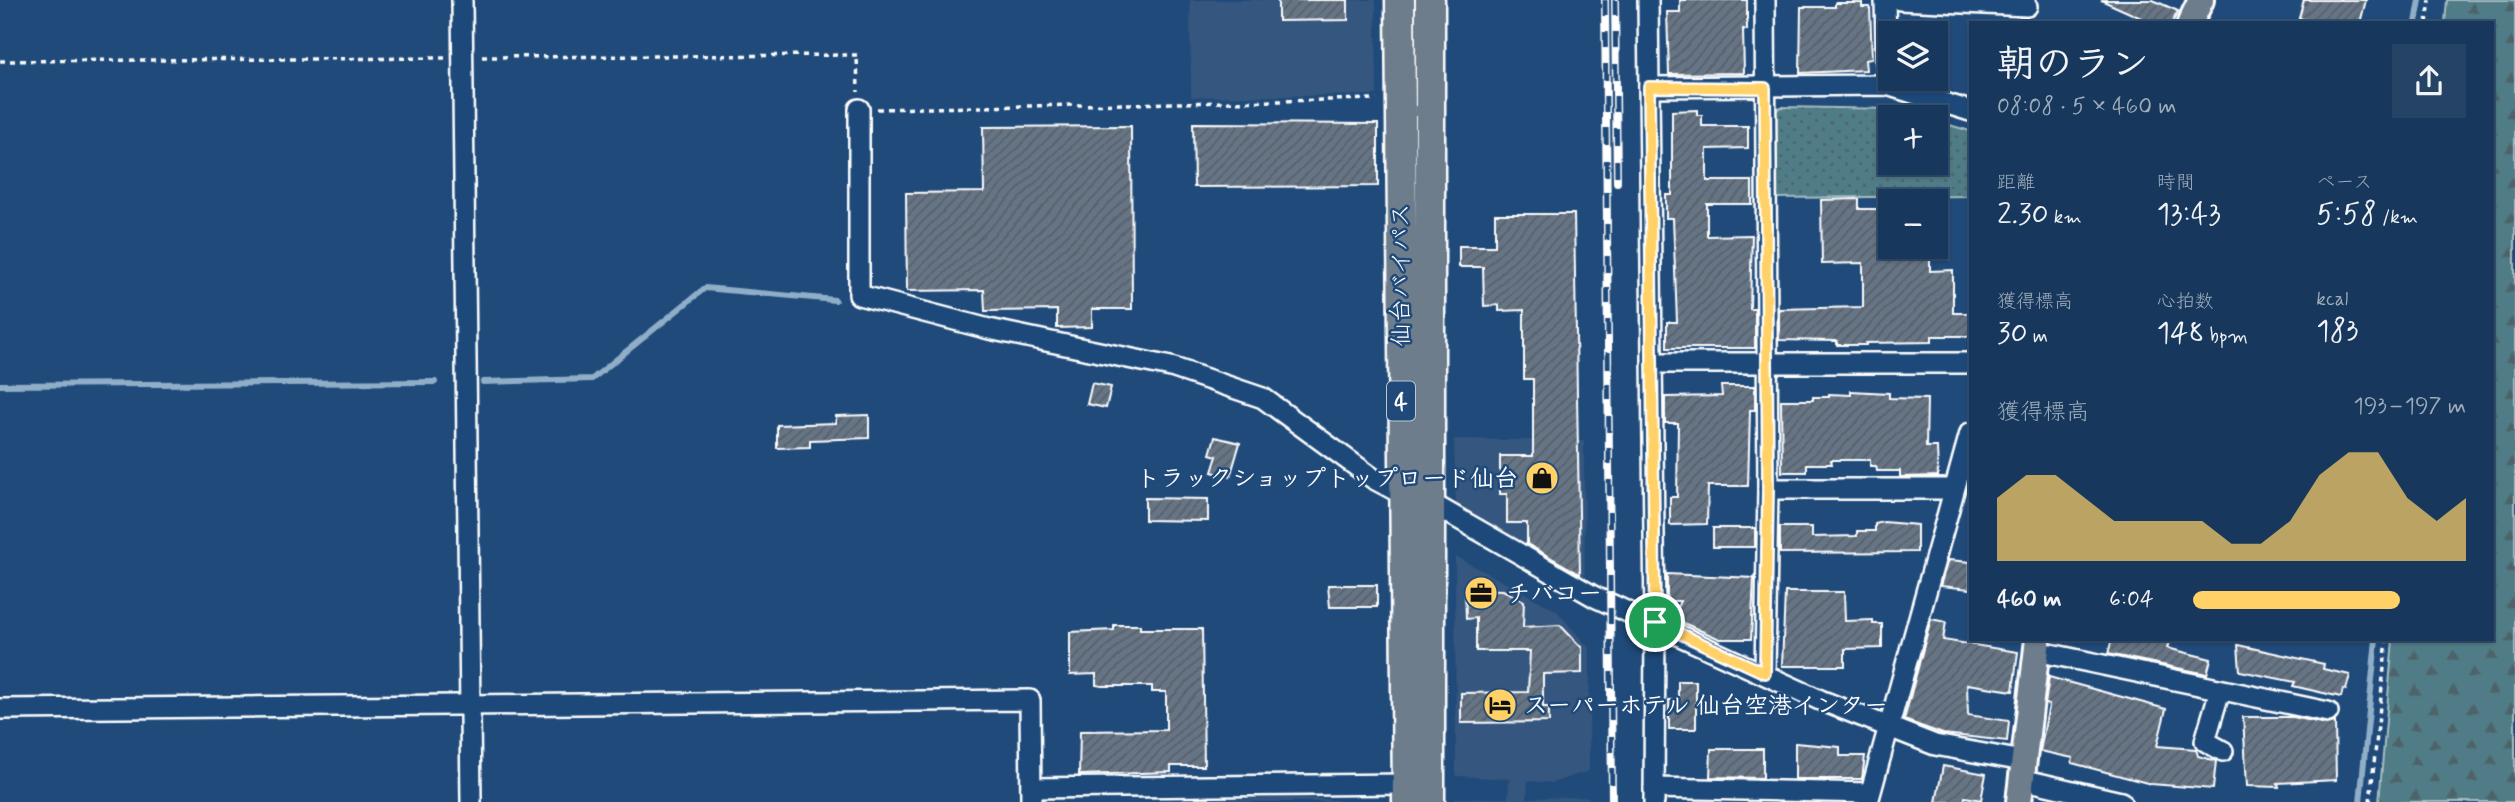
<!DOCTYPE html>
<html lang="ja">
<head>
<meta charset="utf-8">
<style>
	body { margin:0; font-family:Mynerve,"Klee One",sans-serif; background:#244365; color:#f1f3f6; height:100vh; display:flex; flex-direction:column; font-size:26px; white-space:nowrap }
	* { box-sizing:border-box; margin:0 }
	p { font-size:23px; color:#9eacbb }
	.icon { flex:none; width:38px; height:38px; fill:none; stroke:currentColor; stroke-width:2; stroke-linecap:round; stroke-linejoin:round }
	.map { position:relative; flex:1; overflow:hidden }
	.side { position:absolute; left:1969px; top:21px; width:525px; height:620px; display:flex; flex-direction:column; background:#17385c; border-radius:0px; box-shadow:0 2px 5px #0004,0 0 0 2px #365272 }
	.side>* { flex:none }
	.buttons { position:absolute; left:1878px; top:21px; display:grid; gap:14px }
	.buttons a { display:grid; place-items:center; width:70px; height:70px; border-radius:0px; background:#17385c; box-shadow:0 2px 5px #0004,0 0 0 2px #365272; font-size:35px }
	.pin { position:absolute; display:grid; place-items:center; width:60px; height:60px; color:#fff; margin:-30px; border:4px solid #fff; border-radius:50%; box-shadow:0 2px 7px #0007 }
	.round { display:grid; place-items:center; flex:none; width:74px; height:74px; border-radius:0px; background:#244365 }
	.summary { display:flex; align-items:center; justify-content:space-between; height:119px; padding:0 28px }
	h1 { font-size:38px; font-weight:600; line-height:52px }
	.figures { display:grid; grid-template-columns:repeat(3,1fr); gap:10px; height:119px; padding:7px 28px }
	.figures div { display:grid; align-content:center }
	.figures b { font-size:30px; font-weight:600 }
	.figures small { font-size:19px; font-weight:400 }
	.figures p { font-size:19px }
	.chart { height:196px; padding:14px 28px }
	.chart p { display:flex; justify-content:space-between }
	.chart svg { width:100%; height:126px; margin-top:7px; fill:#ffd166; opacity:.7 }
	ul { padding:0 28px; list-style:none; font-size:23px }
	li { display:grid; grid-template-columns:112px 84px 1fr; align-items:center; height:52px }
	li i { height:18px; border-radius:9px; background:#ffd166 }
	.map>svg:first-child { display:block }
</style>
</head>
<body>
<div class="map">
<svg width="2515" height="802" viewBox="0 0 2515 802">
	<defs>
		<pattern id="forest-firs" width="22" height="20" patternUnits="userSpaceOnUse" patternTransform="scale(1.75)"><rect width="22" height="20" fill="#4f7c86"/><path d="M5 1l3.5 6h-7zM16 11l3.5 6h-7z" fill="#4e6469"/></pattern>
		<pattern id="park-dots" width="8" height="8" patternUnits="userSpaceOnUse" patternTransform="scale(1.75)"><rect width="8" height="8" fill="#4f7c86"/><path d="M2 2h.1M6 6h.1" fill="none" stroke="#4e6469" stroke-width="1.8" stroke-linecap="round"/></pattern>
		<pattern id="building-hatch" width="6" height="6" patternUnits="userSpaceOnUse" patternTransform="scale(1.75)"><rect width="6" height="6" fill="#667586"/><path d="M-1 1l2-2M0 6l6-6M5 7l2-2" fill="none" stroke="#585e66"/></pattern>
	</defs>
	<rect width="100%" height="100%" fill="#1f4a7a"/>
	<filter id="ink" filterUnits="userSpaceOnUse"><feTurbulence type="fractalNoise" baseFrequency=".0143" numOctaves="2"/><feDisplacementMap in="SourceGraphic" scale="14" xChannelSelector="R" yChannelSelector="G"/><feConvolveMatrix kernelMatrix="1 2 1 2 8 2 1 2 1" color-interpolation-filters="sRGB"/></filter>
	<g filter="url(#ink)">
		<g fill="#34577e">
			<path d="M 1190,0 L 1376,0 L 1377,95 L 1191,97 Z"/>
			<path d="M 1454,439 L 1584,441 L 1585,583 L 1456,510 Z"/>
			<path d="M 1455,556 L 1556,610 L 1590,649 L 1589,771 L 1552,783 L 1528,781 L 1527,798 L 1589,797 L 1589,802 L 1456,802 L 1456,798 L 1508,798 L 1509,779 L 1456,776 Z"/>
			<path d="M 1307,797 L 1351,802 L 1153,802 L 1153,801 Z"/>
		</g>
		<path fill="url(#forest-firs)" stroke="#a7bec2" stroke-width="2" d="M 2447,0 L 2515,0 L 2515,802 L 2379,802 L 2393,639 L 2492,639 L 2492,23 L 2445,23 Z"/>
		<path fill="url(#park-dots)" stroke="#a7bec2" stroke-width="2" d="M 1780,107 L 1894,109 L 1922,117 L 1890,117 L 1890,163 L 1936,163 L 1936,121 L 1970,131 L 1970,196 L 1775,198 L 1771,116 Z"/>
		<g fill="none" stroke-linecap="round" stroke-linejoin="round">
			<g stroke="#90aec8" stroke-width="6">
				<path d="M 2416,23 L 2420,0"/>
				<path d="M 483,382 L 592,379 L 705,288 L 835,300"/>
				<path d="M 0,385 L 435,382"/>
				<path d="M 2360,802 L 2376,639"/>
			</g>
		</g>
		<g fill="url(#building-hatch)" stroke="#fff" stroke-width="2">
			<path d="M 1278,0 L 1348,0 L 1348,20 L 1278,21 Z"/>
			<path d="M 1680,0 L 1747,0 L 1747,30 L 1743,29 L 1744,73 L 1669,74 L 1667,12 L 1680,12 Z"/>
			<path d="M 2101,0 L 2153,0 L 2178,11 L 2172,23 L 2152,23 Z"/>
			<path d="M 2304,0 L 2366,0 L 2360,23 L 2320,23 L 2299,18 Z"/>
			<path d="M 1835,3 L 1862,3 L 1862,7 L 1870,7 L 1872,59 L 1865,60 L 1866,70 L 1800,73 L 1801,7 L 1835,7 Z"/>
			<path d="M 1697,110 L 1697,115 L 1702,115 L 1702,126 L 1748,126 L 1748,148 L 1707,149 L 1707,181 L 1752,181 L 1752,204 L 1707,204 L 1707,236 L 1752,235 L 1750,309 L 1755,309 L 1755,348 L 1667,348 L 1667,322 L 1677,322 L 1673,218 L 1666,218 L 1666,195 L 1672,195 L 1672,111 Z"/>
			<path d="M 1193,123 L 1378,124 L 1378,186 L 1194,187 Z"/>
			<path d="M 1131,126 L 1132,309 L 1092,309 L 1092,327 L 1057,328 L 1057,310 L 985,311 L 984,290 L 907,291 L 906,193 L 984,192 L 983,127 Z"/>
			<path d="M 1859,199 L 1859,209 L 1890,209 L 1890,247 L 1930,247 L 1930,271 L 1953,270 L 1953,313 L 1970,313 L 1970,336 L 1932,336 L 1932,342 L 1866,343 L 1866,345 L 1837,345 L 1837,341 L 1779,340 L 1779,309 L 1863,307 L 1863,263 L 1822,264 L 1821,200 Z"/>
			<path d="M 1495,214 L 1574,214 L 1580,574 L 1527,544 L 1527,523 L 1507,523 L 1507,494 L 1500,494 L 1500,456 L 1533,456 L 1533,379 L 1524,379 L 1524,310 L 1499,311 L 1499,305 L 1484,306 L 1483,267 L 1459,267 L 1459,246 L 1495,246 Z"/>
			<path d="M 1092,383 L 1111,387 L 1106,408 L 1087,404 Z"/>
			<path d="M 1721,386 L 1755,386 L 1755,410 L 1750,410 L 1748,486 L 1708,486 L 1707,524 L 1670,525 L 1670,497 L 1677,497 L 1678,423 L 1665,423 L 1665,397 L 1722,396 Z"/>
			<path d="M 1851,391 L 1889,393 L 1889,398 L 1927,399 L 1926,447 L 1937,447 L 1938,476 L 1900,477 L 1900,471 L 1877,471 L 1876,466 L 1870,466 L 1870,460 L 1831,460 L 1832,464 L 1807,464 L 1807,472 L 1782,472 L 1781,400 L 1813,400 L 1813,397 L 1829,397 L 1829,394 L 1851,395 Z"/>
			<path d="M 869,415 L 869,438 L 810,440 L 810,447 L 777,448 L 777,425 L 836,423 L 836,416 Z"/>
			<path d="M 1215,437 L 1240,443 L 1230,477 L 1212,472 L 1217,456 L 1210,454 Z"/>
			<path d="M 1145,498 L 1208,499 L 1208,521 L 1145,520 Z"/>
			<path d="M 1884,522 L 1917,525 L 1917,552 L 1780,553 L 1780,527 L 1812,527 L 1812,537 L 1857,536 L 1857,531 L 1875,531 L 1875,524 Z"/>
			<rect x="1713" y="528" width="42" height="19"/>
			<path d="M 1948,560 L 1970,562 L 1970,589 L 1940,586 Z"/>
			<path d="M 1667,574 L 1754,578 L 1751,639 L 1720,639 L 1672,618 L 1680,601 L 1667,601 Z"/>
			<path d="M 1328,585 L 1377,585 L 1377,607 L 1330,607 Z"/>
			<path d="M 1465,589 L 1503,590 L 1524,601 L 1523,627 L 1560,625 L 1582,648 L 1582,673 L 1543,674 L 1543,707 L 1549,707 L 1549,722 L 1461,723 L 1461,693 L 1528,692 L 1530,651 L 1476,651 L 1476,618 L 1466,619 Z"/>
			<path d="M 1785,592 L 1844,592 L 1845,621 L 1873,620 L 1873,624 L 1882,624 L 1882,648 L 1845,649 L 1845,666 L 1782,666 Z"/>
			<path d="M 1931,619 L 1946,622 L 1943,640 L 2018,652 L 2013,691 L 1967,684 L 1968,715 L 2009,721 L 2007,741 L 1943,734 L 1904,720 Z"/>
			<path d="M 1114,625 L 1140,625 L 1140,629 L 1202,629 L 1204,766 L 1171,766 L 1171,772 L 1079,775 L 1080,731 L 1166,730 L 1166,692 L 1152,692 L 1152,686 L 1102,686 L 1096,685 L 1096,674 L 1070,675 L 1070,632 L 1114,630 Z"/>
			<path d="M 2112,639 L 2170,639 L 2167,648 L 2211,659 L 2207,674 L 2108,654 Z"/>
			<path d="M 2238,645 L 2324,664 L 2323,669 L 2350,675 L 2346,690 L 2343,689 L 2341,697 L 2293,686 L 2295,682 L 2240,671 Z"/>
			<path d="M 2049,677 L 2166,709 L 2157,746 L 2196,749 L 2198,756 L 2216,761 L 2213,789 L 2151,784 L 2072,763 L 2073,758 L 2040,751 L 2049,705 L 2045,704 Z"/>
			<path d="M 1678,681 L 1696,681 L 1696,729 L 1669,729 L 1669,700 L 1678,700 Z"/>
			<path d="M 2243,717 L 2293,717 L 2326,724 L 2335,722 L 2336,780 L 2278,783 L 2279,787 L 2247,786 Z"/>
			<path d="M 1795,743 L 1840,747 L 1840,756 L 1865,756 L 1862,779 L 1795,779 Z"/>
			<path d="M 1711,749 L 1763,749 L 1763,778 L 1710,777 Z"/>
			<path d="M 1943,766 L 1986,774 L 1981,800 L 1965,797 L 1964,802 L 1936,802 Z"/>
		</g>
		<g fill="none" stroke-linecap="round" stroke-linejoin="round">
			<defs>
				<g id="minor">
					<path d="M 462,0 L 471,802"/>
					<path d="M 1648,0 L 1655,622 L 1654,802"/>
					<path d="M 1765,0 L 1768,489 L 1765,673"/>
					<path d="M 1885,0 L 1887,85"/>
					<path d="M 1900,0 L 2027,6"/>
					<path d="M 1649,87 L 1887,85 L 1970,111"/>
					<path d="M 859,109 L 859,295 L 989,329 L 1171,367 L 1263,398 L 1374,479 L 1404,495 L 1431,503 L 1595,597 L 1820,700 L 1935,745 L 2023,761"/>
					<path d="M 1652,363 L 1970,363"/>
					<path d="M 1768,489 L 1954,489"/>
					<path d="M 2036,651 L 2328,712"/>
					<path d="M 2220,690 L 2205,741 L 2223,751"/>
					<path d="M 0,709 L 1030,700 L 1031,802"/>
					<path d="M 2021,779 L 2121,802"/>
					<path d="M 1031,788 L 1407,784"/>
					<path d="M 1654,788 L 1870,793"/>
					<path d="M 1868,802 L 1970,433"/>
				</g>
				<g id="major">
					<path d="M 2190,23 L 2201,0"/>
					<path d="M 2019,802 L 2038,639"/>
				</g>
				<g id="highway">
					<path d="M 1400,0 L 1407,802"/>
					<path d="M 1430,802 L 1430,0"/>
				</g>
			</defs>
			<use href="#minor" stroke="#fff" stroke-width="24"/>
			<use href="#major" stroke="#fff" stroke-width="30"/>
			<use href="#highway" stroke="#fff" stroke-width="33"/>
			<g stroke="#fff" stroke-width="3.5" stroke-dasharray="5 5" stroke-linecap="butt">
				<path d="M 2427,23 L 2430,0"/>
				<path d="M 482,57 L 857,55 L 858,92"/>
				<path d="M 0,61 L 446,58"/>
				<path d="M 877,109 L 1377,99"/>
				<path d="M 2370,802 L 2387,639"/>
			</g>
			<use href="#minor" stroke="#1f4a7a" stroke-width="19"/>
			<use href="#major" stroke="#6d7d8c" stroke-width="24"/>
			<use href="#highway" stroke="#6d7d8c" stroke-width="28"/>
			<defs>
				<g id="rail">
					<path d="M 1605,0 L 1612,802"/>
					<path d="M 1615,0 L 1617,182"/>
				</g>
			</defs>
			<use href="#rail" stroke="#fff" stroke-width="8"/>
			<use href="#rail" stroke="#1f4a7a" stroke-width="5" stroke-dasharray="16" stroke-linecap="butt"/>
		</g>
	</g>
	<g fill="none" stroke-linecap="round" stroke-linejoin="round" filter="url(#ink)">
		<defs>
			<path id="route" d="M 1649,87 L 1765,88 L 1768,489 L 1765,673 L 1655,622 Z"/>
		</defs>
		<use href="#route" stroke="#fff" stroke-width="14"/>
		<use href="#route" stroke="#ffd166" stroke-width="9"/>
	</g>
	<defs>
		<symbol id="shop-disc" viewBox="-11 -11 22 22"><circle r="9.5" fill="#ffd166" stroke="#1f4a7a"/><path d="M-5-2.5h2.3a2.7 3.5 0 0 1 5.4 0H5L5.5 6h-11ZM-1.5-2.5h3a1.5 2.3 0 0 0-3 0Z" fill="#111"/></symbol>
		<symbol id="office-disc" viewBox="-11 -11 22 22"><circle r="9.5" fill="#ffd166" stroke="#1f4a7a"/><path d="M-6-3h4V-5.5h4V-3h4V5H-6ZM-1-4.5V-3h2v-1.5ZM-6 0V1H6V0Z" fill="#111"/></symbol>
		<symbol id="hotel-disc" viewBox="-11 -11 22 22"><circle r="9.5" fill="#ffd166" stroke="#1f4a7a"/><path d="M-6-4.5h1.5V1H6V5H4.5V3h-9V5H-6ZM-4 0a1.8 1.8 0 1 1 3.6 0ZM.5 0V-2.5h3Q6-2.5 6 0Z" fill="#111"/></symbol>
	</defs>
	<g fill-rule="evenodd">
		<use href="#shop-disc" x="1523" y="459" width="38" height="38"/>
		<use href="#office-disc" x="1462" y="574" width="38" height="38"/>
		<use href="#hotel-disc" x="1481" y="686" width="38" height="38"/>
	</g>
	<g text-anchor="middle" stroke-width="5" stroke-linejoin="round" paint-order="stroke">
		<rect fill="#1f4a7a" stroke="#bcc9d7" stroke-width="2" x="1387" y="381.5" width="28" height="39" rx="5"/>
		<g font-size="23" font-weight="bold" fill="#fff">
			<text x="1401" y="409">4</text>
		</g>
		<g font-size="24" fill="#fff" stroke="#1f4a7a">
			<text transform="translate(1400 275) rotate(-90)" y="8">仙台バイパス</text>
		</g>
		<g font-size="24" font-weight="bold" fill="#fff" stroke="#1f4a7a" text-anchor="start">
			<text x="1518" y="486" text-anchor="end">トラックショップトップロード仙台</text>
			<text x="1506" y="601">チバコー</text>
			<text x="1524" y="713">スーパーホテル 仙台空港インター</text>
		</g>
	</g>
</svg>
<div class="buttons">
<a><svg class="icon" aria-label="layers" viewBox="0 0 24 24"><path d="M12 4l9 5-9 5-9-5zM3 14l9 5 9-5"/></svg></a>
<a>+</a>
<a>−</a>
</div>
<div class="pin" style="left:1655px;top:622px;background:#1e9e55"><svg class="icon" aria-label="arrive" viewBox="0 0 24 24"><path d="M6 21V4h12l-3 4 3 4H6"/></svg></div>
<section class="side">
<div class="summary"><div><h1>朝のラン</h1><p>08:08 · 5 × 460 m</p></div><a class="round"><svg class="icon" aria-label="share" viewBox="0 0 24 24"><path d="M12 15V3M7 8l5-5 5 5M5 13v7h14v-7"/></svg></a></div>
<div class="figures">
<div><p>距離</p><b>2.30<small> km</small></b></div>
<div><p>時間</p><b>13:43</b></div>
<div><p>ペース</p><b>5:58<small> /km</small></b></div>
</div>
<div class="figures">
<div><p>獲得標高</p><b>30<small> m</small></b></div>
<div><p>心拍数</p><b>148<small> bpm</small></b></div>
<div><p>kcal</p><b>183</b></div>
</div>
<div class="chart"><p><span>獲得標高</span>193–197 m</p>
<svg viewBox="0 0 160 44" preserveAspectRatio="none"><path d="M0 44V22L10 14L20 14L30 22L40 30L50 30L60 30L70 30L80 38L90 38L100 30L110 14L120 6L130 6L140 22L150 30L160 22V44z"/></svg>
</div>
<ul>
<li><b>460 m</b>6:04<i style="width:76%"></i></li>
</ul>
</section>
</div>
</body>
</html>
